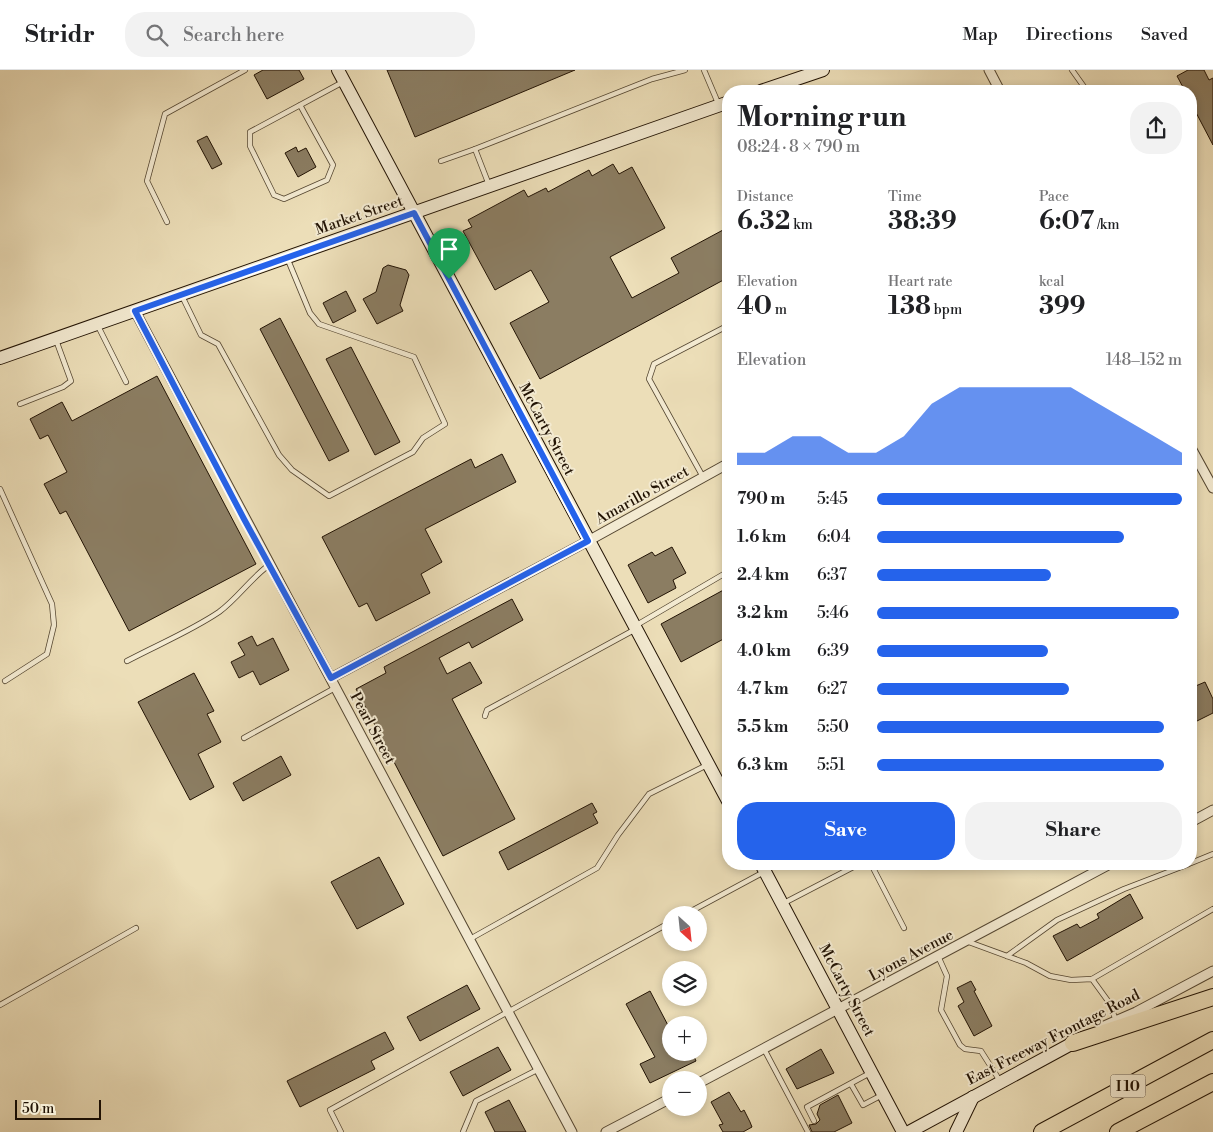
<!DOCTYPE html>
<html lang="en">
<head>
<meta charset="utf-8">
<style>
	body { margin:0; font-family:"Libre Bodoni",serif; background:#f2f2f2; color:#202124; height:100vh; display:flex; flex-direction:column; font-size:19px; white-space:nowrap }
	* { box-sizing:border-box; margin:0 }
	p { font-size:16px; color:#757577 }
	.icon { flex:none; width:28px; height:28px; fill:none; stroke:currentColor; stroke-width:2; stroke-linecap:round; stroke-linejoin:round }
	.map { position:relative; flex:1; overflow:hidden }
	.panel { position:absolute; left:722px; top:15px; width:475px; height:785px; display:flex; flex-direction:column; background:#fff; border-radius:20px; box-shadow:0 2px 8px #0003 }
	.panel>* { flex:none }
	.needle { width:32px; rotate:153deg }
	.tools { position:absolute; left:662px; top:836px; display:grid; gap:10px }
	.tools a { display:grid; place-items:center; width:45px; height:45px; border-radius:50%; background:#fff; box-shadow:0 2px 8px #0003; font-size:25px }
	.scale { position:absolute; left:15px; bottom:12px; width:86px; box-sizing:border-box; padding-left:5px; border:2px solid #221304; border-top:0; font-size:14px; line-height:18px; white-space:nowrap; color:#221304; -webkit-text-stroke:4px #f3ead1; paint-order:stroke }
	.pin { position:absolute; display:grid; place-items:center; width:42px; height:42px; color:#fff; margin:-51px -21px; border-radius:50% 50% 50% 0; rotate:-45deg; box-shadow:0 0 5px #0007 }
	.pin .icon { rotate:45deg }
	.round { display:grid; place-items:center; flex:none; width:52px; height:52px; border-radius:20px; background:#f2f2f2 }
	.summary { display:flex; align-items:center; justify-content:space-between; height:85px; padding:0 15px }
	h1 { font-size:28px; font-weight:700; line-height:38px }
	.figures { display:grid; grid-template-columns:repeat(3,1fr); gap:8px; height:85px; padding:5px 15px }
	.figures div { display:grid; align-content:center }
	.figures b { font-size:25px; font-weight:700 }
	.figures small { font-size:14px; font-weight:400 }
	.figures p { font-size:14px }
	.chart { height:140px; padding:10px 15px }
	.chart p { display:flex; justify-content:space-between }
	.chart svg { width:100%; height:90px; margin-top:5px; fill:#2563eb; opacity:.7 }
	.primary-button { display:flex; gap:10px; margin-top:auto; padding:10px 15px }
	.primary-button a { flex:1; height:58px; border-radius:20px; background:#2563eb; color:#fff; font-size:20px; font-weight:700; line-height:58px; text-align:center }
	.primary-button a+a { background:#f2f2f2; color:#202124 }
	ul { padding:0 15px; list-style:none; font-size:16px }
	li { display:grid; grid-template-columns:80px 60px 1fr; align-items:center; height:38px }
	li i { height:12px; border-radius:6px; background:#2563eb }
	header { display:flex; align-items:center; gap:30px; box-sizing:border-box; height:70px; padding:0 25px; background:#fff; border-bottom:1px solid #e0e0e0 }
	header strong { font-size:24px }
	nav { display:flex; gap:28px; margin-inline-start:auto; font-size:18px }
	.search { width:350px; height:45px; background:#f2f2f2; display:flex; align-items:center; gap:12px; box-sizing:border-box; padding:0 18px; border-radius:20px; color:#757577; font-size:19px }
	.map>svg:first-child { display:block }
</style>
</head>
<body>
<header>
<strong>Stridr</strong>
<div class="search"><svg class="icon" aria-label="search" viewBox="0 0 24 24"><circle cx="10" cy="10" r="6"/><path d="M15 15l6 6"/></svg>Search here</div>
<nav><a>Map</a><a>Directions</a><a>Saved</a></nav>
</header>
<div class="map">
<svg width="1213" height="1062" viewBox="0 0 1213 1062">
	<rect width="100%" height="100%" fill="#ecdeb8"/>
	<filter id="stains"><feTurbulence type="fractalNoise" baseFrequency=".004" numOctaves="4"/><feColorMatrix values="0 0 0 0 .2 0 0 0 0 .09 0 0 0 0 .02 0 0 0 .5 -.17"/></filter>
	<radialGradient id="worn" r=".72"><stop offset=".6" stop-color="#630" stop-opacity="0"/><stop offset="1" stop-color="#630" stop-opacity=".3"/></radialGradient>
	<g fill="#8b7d62" stroke="#221304">
		<path d="M 263,0 L 299,0 L 304,9 L 267,29 L 254,5 Z"/>
		<path d="M 387,0 L 575,0 L 415,67 Z"/>
		<path d="M 1188,0 L 1204,0 L 1209,10 L 1213,8 L 1213,75 L 1191,33 L 1191,21 L 1185,21 L 1177,6 Z"/>
		<path d="M 207,66 L 222,94 L 212,99 L 197,71 Z"/>
		<path d="M 296,77 L 298,82 L 306,78 L 316,97 L 298,107 L 285,83 Z"/>
		<path d="M 613,94 L 619,104 L 632,97 L 665,158 L 610,187 L 632,228 L 679,203 L 671,188 L 723,160 L 729,170 L 729,207 L 540,309 L 510,253 L 549,232 L 531,200 L 495,220 L 463,161 L 472,157 L 468,150 L 524,120 L 528,127 L 546,118 L 548,122 L 589,100 L 592,106 Z"/>
		<path d="M 388,195 L 406,200 L 409,205 L 400,235 L 403,241 L 377,254 L 363,229 L 376,222 L 383,198 Z"/>
		<path d="M 346,221 L 356,241 L 333,253 L 323,233 Z"/>
		<path d="M 280,248 L 349,381 L 329,391 L 260,259 Z"/>
		<path d="M 351,277 L 400,372 L 375,385 L 326,289 Z"/>
		<path d="M 157,306 L 256,494 L 129,561 L 66,441 L 60,444 L 44,414 L 67,402 L 48,365 L 40,369 L 30,349 L 62,332 L 72,351 Z"/>
		<path d="M 502,384 L 516,412 L 425,459 L 442,492 L 421,504 L 430,523 L 376,551 L 367,533 L 359,537 L 322,467 L 471,389 L 475,398 Z"/>
		<path d="M 672,477 L 686,503 L 673,510 L 676,518 L 648,533 L 628,495 L 652,482 L 655,486 Z"/>
		<path d="M 729,517 L 729,566 L 681,592 L 661,554 Z"/>
		<path d="M 512,529 L 523,550 L 472,578 L 469,572 L 439,588 L 447,604 L 470,592 L 482,613 L 452,629 L 515,749 L 443,786 L 356,619 L 386,603 L 384,597 Z"/>
		<path d="M 252,566 L 257,576 L 273,568 L 289,600 L 260,615 L 253,601 L 239,608 L 231,592 L 245,585 L 238,573 Z"/>
		<path d="M 194,603 L 214,641 L 207,644 L 221,672 L 198,684 L 214,717 L 190,730 L 138,632 Z"/>
		<path d="M 1205,612 L 1213,629 L 1213,643 L 1191,654 L 1191,618 Z"/>
		<path d="M 281,686 L 291,705 L 243,731 L 233,713 Z"/>
		<path d="M 592,733 L 597,742 L 593,744 L 598,753 L 508,800 L 499,782 Z"/>
		<path d="M 379,787 L 404,834 L 357,859 L 331,812 Z"/>
		<path d="M 1130,824 L 1143,848 L 1067,891 L 1053,866 L 1077,854 L 1080,858 L 1099,848 L 1097,844 Z"/>
		<path d="M 971,911 L 976,920 L 974,921 L 992,956 L 974,966 L 958,936 L 964,932 L 957,918 Z"/>
		<path d="M 467,915 L 480,939 L 420,971 L 407,947 Z"/>
		<path d="M 650,921 L 671,961 L 671,982 L 692,982 L 696,991 L 650,1013 L 640,994 L 655,987 L 626,934 Z"/>
		<path d="M 385,962 L 394,979 L 371,991 L 375,999 L 300,1037 L 287,1011 Z"/>
		<path d="M 498,977 L 511,1000 L 463,1026 L 450,1002 Z"/>
		<path d="M 821,979 L 834,1003 L 797,1019 L 786,999 Z"/>
		<path d="M 729,1022 L 741,1042 L 744,1040 L 750,1052 L 752,1057 L 743,1062 L 723,1062 L 719,1055 L 723,1054 L 711,1032 Z"/>
		<path d="M 838,1025 L 852,1053 L 834,1062 L 812,1062 L 809,1055 L 816,1054 L 820,1050 L 817,1044 L 820,1035 Z"/>
		<path d="M 509,1030 L 526,1062 L 495,1062 L 485,1042 Z"/>
	</g>
	<g fill="none" stroke-linecap="round" stroke-linejoin="round">
		<defs>
			<g id="lane">
				<path d="M 704,0 L 718,33"/>
				<path d="M 1072,0 L 1087,21"/>
				<path d="M 300,35 L 333,95 L 327,110 L 284,129 L 274,125 L 250,76 L 250,62 L 343,12"/>
				<path d="M 475,79 L 652,9 L 685,0"/>
				<path d="M 441,91 L 475,79 L 489,115"/>
				<path d="M 167,152 L 147,111 L 165,44 L 245,0"/>
				<path d="M 182,226 L 201,265 L 218,274 L 279,385 L 292,400 L 329,426 L 413,382 L 423,368 L 445,354 L 414,287 L 319,254 L 310,243 L 288,190"/>
				<path d="M 98,256 L 126,312"/>
				<path d="M 20,334 L 63,317 L 71,311 L 56,270"/>
				<path d="M 703,407 L 649,309 L 654,294 L 729,255"/>
				<path d="M 0,419 L 52,534 L 54,555 L 47,584 L 5,611"/>
				<path d="M 635,556 L 729,501"/>
				<path d="M 127,591 C 157,575 191,561 219,542 C 238,528 250,509 269,495"/>
				<path d="M 485,646 L 487,640 L 634,560"/>
				<path d="M 244,668 L 335,618"/>
				<path d="M 1191,793 L 1213,784"/>
				<path d="M 871,794 L 904,858"/>
				<path d="M 784,833 L 859,794"/>
				<path d="M 684,845 L 764,802"/>
				<path d="M 470,869 L 597,798 L 618,765 L 649,724 L 707,695"/>
				<path d="M 966,871 L 1026,893 L 1050,906 L 1071,910 L 1092,909 L 1108,931 L 1116,950"/>
				<path d="M 938,886 L 947,906 L 941,940 L 960,975 L 965,979 L 981,981 L 1000,1011"/>
				<path d="M 1007,886 L 1057,850 L 1124,819 L 1189,794"/>
				<path d="M 1092,909 L 1213,839"/>
				<path d="M 0,935 L 136,858"/>
				<path d="M 764,979 L 808,1062"/>
				<path d="M 851,1014 L 863,1035 L 882,1025"/>
				<path d="M 814,1051 L 807,1037 L 870,1003"/>
				<path d="M 341,1062 L 330,1040 L 671,852"/>
				<path d="M 463,1062 L 476,1031 L 539,999"/>
			</g>
			<g id="street">
				<path d="M 989,0 L 1000,21"/>
				<path d="M 135,241 L 572,1062"/>
				<path d="M 1191,378 L 1213,418"/>
				<path d="M 331,608 L 588,471 L 729,393"/>
				<path d="M 1191,752 L 1213,740"/>
				<path d="M 1104,956 L 1136,942 L 1213,901"/>
				<path d="M 699,1013 L 1110,794"/>
				<path d="M 606,1062 L 671,1028"/>
			</g>
			<g id="secondary">
				<path d="M 338,0 L 729,733"/>
				<path d="M 761,21 L 823,0"/>
				<path d="M 0,288 L 729,32"/>
				<path d="M 761,794 L 903,1062"/>
				<path d="M 909,1062 L 1073,973"/>
				<path d="M 956,1062 L 973,1027"/>
			</g>
			<g id="highway">
				<path d="M 1073,973 L 1213,927"/>
				<path d="M 1042,1062 L 1213,970"/>
				<path d="M 1118,1062 L 1213,1012"/>
			</g>
		</defs>
		<use href="#lane" stroke="#544631" stroke-width="6"/>
		<use href="#street" stroke="#544631" stroke-width="11"/>
		<use href="#secondary" stroke="#221304" stroke-width="14"/>
		<use href="#highway" stroke="#221304" stroke-width="18"/>
		<use href="#lane" stroke="#f3ead1" stroke-width="4.5"/>
		<use href="#street" stroke="#f3ead1" stroke-width="9"/>
		<use href="#secondary" stroke="#f3ead1" stroke-width="12"/>
		<use href="#highway" stroke="#ecdeb8" stroke-width="16"/>
	</g>
	<g fill="none" stroke-linecap="round" stroke-linejoin="round">
		<defs>
			<path id="route" d="M 414,143 L 588,471 L 331,608 L 244,449 L 135,241 Z"/>
		</defs>
		<use href="#route" stroke="#fff" stroke-width="10"/>
		<use href="#route" stroke="#2563eb" stroke-width="6"/>
	</g>
	<g text-anchor="middle" stroke-width="4" stroke-linejoin="round" paint-order="stroke">
		<rect fill="#f3ead1" stroke="#615442" stroke-width="1" x="1110.5" y="1004.5" width="35" height="23" rx="4"/>
		<g font-size="14" font-weight="bold" fill="#221304">
			<text x="1128" y="1021">I 10</text>
		</g>
		<g font-size="15" fill="#221304" stroke="#f3ead1">
			<text transform="translate(359 145) rotate(-19)" y="5">Market Street</text>
			<text transform="translate(547 359) rotate(62)" y="5">McCarty Street</text>
			<text transform="translate(642 425) rotate(-29)" y="5">Amarillo Street</text>
			<text transform="translate(373 658) rotate(62)" y="5">Pearl Street</text>
			<text transform="translate(911 885) rotate(-28)" y="5">Lyons Avenue</text>
			<text transform="translate(847 920) rotate(62)" y="5">McCarty Street</text>
			<text transform="translate(1053 967) rotate(-27)" y="5">East Freeway Frontage Road</text>
		</g>
	</g>
	<rect width="100%" height="100%" filter="url(#stains)"/>
	<rect width="100%" height="100%" fill="url(#worn)"/>
</svg>
<div class="tools">
<a><svg class="needle" viewBox="-14 -14 28 28"><path d="M0-13l5 13h-10z" fill="#e53935"/><path d="M0 13l5-13h-10z" fill="#757577"/></svg></a>
<a><svg class="icon" aria-label="layers" viewBox="0 0 24 24"><path d="M12 4l9 5-9 5-9-5zM3 14l9 5 9-5"/></svg></a>
<a>+</a>
<a>−</a>
</div>
<div class="scale">50 m</div>
<div class="pin" style="left:449px;top:209px;background:#1e9e55"><svg class="icon" aria-label="arrive" viewBox="0 0 24 24"><path d="M6 21V4h12l-3 4 3 4H6"/></svg></div>
<section class="panel">
<div class="summary"><div><h1>Morning run</h1><p>08:24 · 8 × 790 m</p></div><a class="round"><svg class="icon" aria-label="share" viewBox="0 0 24 24"><path d="M12 15V3M7 8l5-5 5 5M5 13v7h14v-7"/></svg></a></div>
<div class="figures">
<div><p>Distance</p><b>6.32<small> km</small></b></div>
<div><p>Time</p><b>38:39</b></div>
<div><p>Pace</p><b>6:07<small> /km</small></b></div>
</div>
<div class="figures">
<div><p>Elevation</p><b>40<small> m</small></b></div>
<div><p>Heart rate</p><b>138<small> bpm</small></b></div>
<div><p>kcal</p><b>399</b></div>
</div>
<div class="chart"><p><span>Elevation</span>148–152 m</p>
<svg viewBox="0 0 160 44" preserveAspectRatio="none"><path d="M0 44V38L10 38L20 30L30 30L40 38L50 38L60 30L70 14L80 6L90 6L100 6L110 6L120 6L130 14L140 22L150 30L160 38V44z"/></svg>
</div>
<ul>
<li><b>790 m</b>5:45<i style="width:100%"></i></li>
<li><b>1.6 km</b>6:04<i style="width:81%"></i></li>
<li><b>2.4 km</b>6:37<i style="width:57%"></i></li>
<li><b>3.2 km</b>5:46<i style="width:99%"></i></li>
<li><b>4.0 km</b>6:39<i style="width:56%"></i></li>
<li><b>4.7 km</b>6:27<i style="width:63%"></i></li>
<li><b>5.5 km</b>5:50<i style="width:94%"></i></li>
<li><b>6.3 km</b>5:51<i style="width:94%"></i></li>
</ul>
<div class="primary-button"><a>Save</a><a>Share</a></div>
</section>
</div>
</body>
</html>
